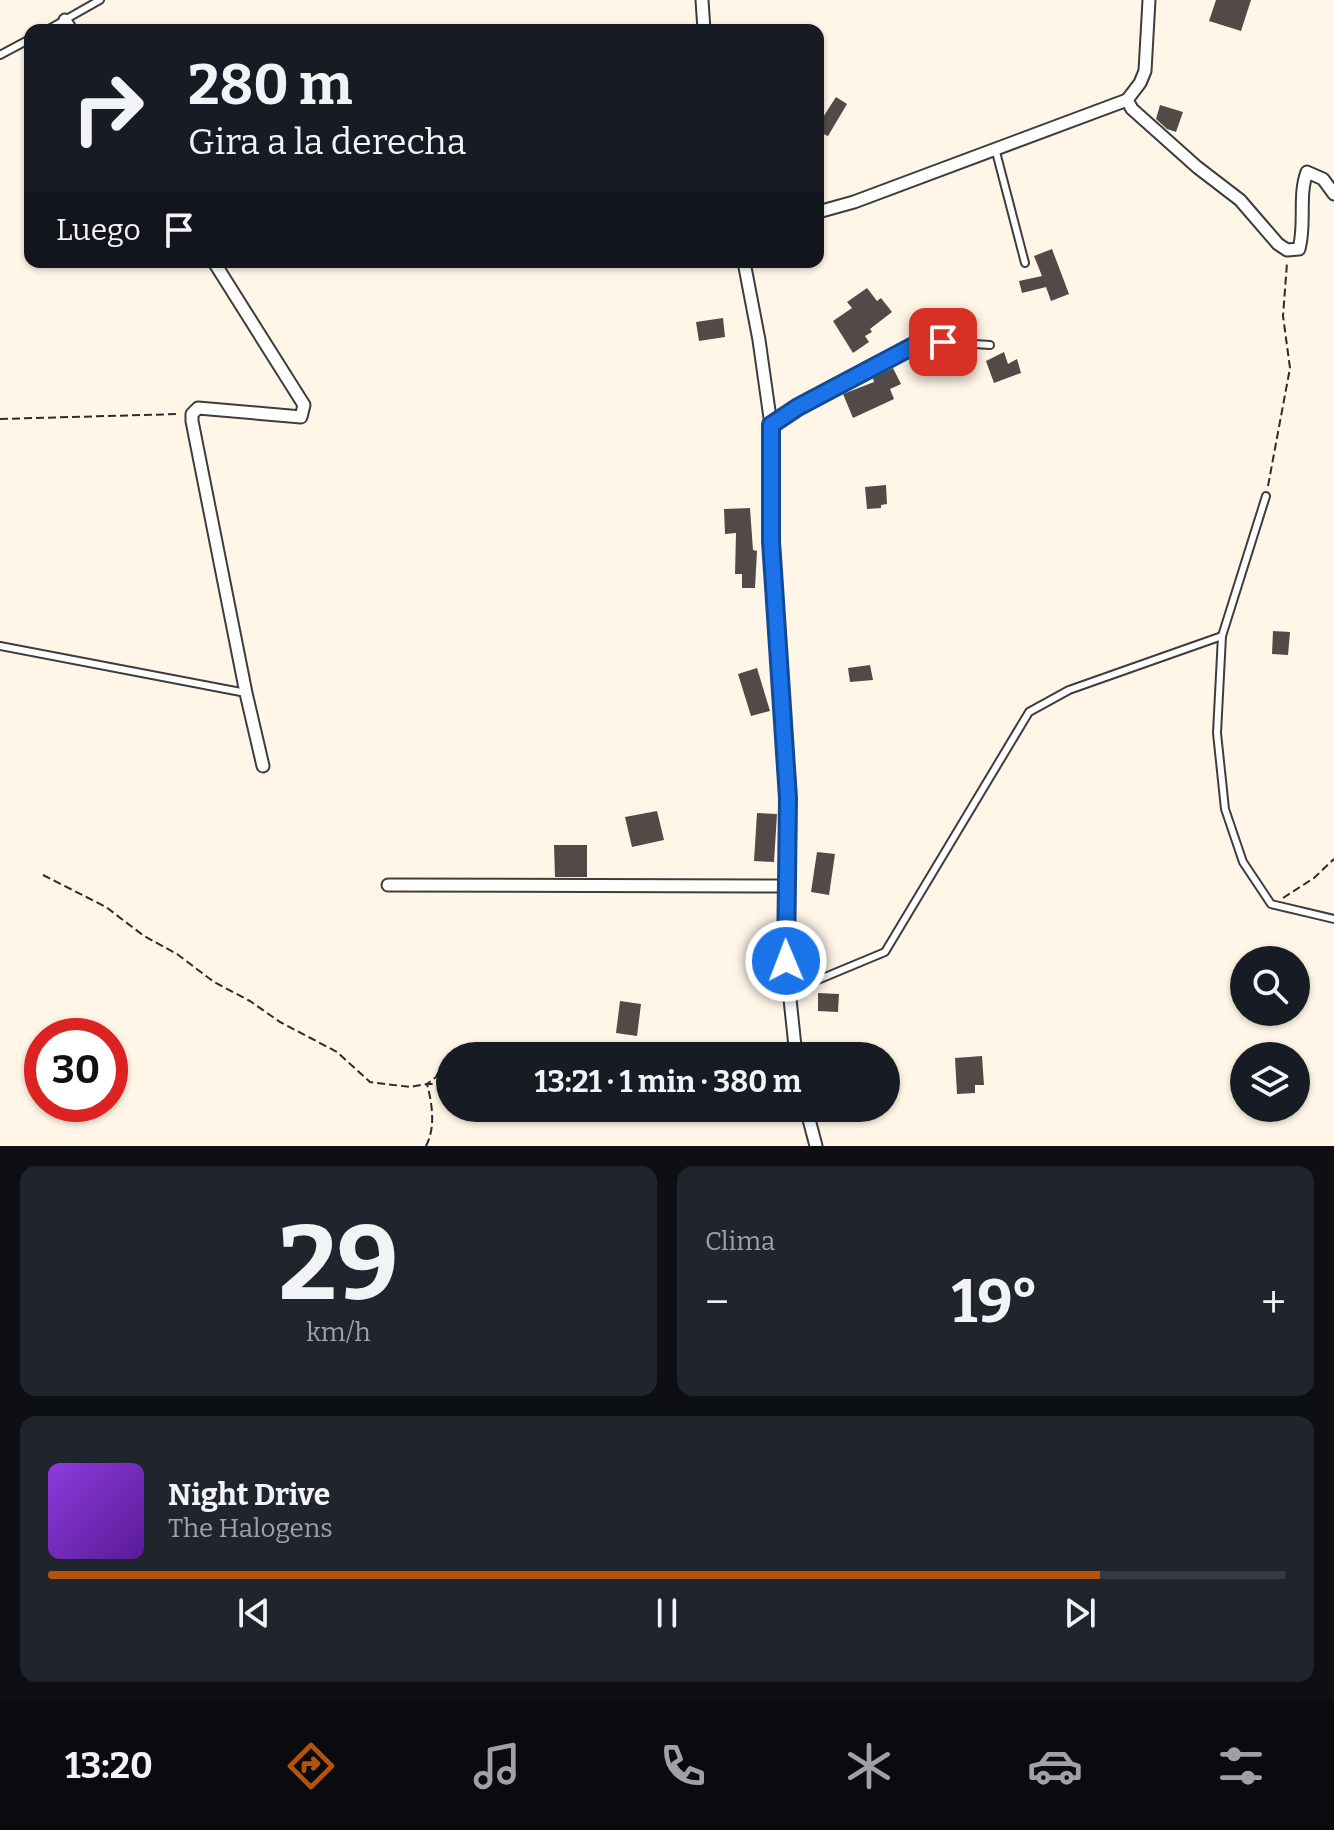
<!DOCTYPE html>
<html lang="es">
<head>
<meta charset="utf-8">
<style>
	:root { --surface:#171b24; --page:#20242c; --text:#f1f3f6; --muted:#9ea1a6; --line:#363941; --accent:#b45309 }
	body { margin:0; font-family:Bitter,serif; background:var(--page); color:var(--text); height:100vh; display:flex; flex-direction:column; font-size:30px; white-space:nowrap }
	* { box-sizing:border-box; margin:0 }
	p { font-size:26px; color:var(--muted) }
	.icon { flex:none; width:44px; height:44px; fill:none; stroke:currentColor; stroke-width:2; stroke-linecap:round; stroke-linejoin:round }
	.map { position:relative; height:1146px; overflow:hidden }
	.sheet { display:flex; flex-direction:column; gap:20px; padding:20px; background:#0d0f14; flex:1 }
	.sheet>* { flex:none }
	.banner { position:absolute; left:24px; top:24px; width:800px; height:244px; border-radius:16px; box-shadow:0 2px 6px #0004; background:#171b24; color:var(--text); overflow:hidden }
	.fabs { position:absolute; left:1230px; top:946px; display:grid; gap:16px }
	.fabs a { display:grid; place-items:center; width:80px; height:80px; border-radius:50%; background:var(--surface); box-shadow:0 2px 6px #0004; font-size:40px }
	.speed { position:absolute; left:24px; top:1018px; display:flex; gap:16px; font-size:40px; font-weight:700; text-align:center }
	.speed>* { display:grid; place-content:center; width:104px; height:104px; border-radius:50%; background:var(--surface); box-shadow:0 2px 6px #0004; line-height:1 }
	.speed .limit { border:12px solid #d22; background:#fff; color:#111 }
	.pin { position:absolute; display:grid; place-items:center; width:68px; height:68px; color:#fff; margin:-34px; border-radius:16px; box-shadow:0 4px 12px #0006 }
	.me { position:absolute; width:88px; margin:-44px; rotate:359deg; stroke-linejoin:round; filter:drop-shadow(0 0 6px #0008) }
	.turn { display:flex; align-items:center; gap:28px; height:168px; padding:0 32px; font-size:36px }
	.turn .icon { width:104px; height:104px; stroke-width:2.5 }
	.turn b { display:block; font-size:56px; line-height:68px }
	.then { display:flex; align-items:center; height:76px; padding:0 32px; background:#0003; gap:16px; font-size:30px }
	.big { font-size:60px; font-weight:700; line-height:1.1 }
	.sheet .tile { flex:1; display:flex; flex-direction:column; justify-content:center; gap:12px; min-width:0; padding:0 28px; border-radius:16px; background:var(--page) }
	.sheet .dial { align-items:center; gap:0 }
	.dial b { font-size:104px; line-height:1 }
	.song { display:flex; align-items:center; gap:24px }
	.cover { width:96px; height:96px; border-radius:12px; background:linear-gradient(135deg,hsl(270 70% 55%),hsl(270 70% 35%)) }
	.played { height:8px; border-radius:4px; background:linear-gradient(90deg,var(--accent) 85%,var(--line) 85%) }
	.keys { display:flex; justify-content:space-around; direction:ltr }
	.heat { display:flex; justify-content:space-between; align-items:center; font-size:44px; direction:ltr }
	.sheet .tiles { flex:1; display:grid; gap:20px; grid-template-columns:1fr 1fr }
	.tile:last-child { grid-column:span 2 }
	.trip { position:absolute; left:436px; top:1042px; width:464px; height:80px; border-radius:40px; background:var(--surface); box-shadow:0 2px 6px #0004; font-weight:700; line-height:80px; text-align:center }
	.menu { display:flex; height:128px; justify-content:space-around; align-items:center; background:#090b0e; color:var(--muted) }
	.menu .icon { width:56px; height:56px }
	.menu .active { color:var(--accent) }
	.menu b { font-size:36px; color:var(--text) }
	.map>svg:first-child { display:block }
</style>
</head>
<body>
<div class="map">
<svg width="1334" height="1146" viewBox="0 0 1334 1146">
	<rect width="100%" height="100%" fill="#fff6e7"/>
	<g fill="#534946">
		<path d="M1216,0H1251L1241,31L1209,21Z"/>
		<path d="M836,97L847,104L828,136L818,132V125Z"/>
		<path d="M1160,105L1183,112L1176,132L1167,129L1156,119Z"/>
		<path d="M1052,249L1069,294L1051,301L1046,287L1022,293L1019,281L1042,276L1034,256Z"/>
		<path d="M867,288L877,301L881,298L892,312L870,329L872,332L865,336L869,342L853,353L833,321L852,308L847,302Z"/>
		<path d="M723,318L725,337L699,341L696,322Z"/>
		<path d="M1004,352L1008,364L1017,359L1021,373L994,383L986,361Z"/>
		<path d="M893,368L901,384L890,389L894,399L853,418L843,394L874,382L873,378Z"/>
		<path d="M886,485L887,504L881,505V508L867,509L865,487Z"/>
		<path d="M750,508L753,550L757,551L755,588H742V574H735L736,533L725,534L724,509Z"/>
		<path d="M1273,631L1290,632L1288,655L1272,654Z"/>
		<path d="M870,665L873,680L850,682L848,668Z"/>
		<path d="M757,668L770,711L751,716L738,674Z"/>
		<path d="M657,811L664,840L632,847L625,817Z"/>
		<path d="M757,813L777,814L774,862L754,861Z"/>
		<path d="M554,845H587V877H555Z"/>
		<path d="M817,852L835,854L829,895L811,892Z"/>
		<path d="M818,993L839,994L838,1012L818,1011Z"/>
		<path d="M620,1001L641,1004L637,1036L616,1033Z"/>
		<path d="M982,1056L984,1085H975V1093L957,1094L955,1058Z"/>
	</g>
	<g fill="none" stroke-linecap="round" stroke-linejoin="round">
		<defs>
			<g id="service">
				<path d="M47,30L100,0"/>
				<path d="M0,55L30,39"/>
				<path d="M995,148L1025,263"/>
				<path d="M771,425L917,344L943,342L990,345"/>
				<path d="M1266,496L1222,636L1217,733L1225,809L1243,862L1271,904L1334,919"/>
				<path d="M0,646L246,693"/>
				<path d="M789,992L885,952L1029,712L1069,690L1222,636"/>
			</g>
			<g id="minor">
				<path d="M702,0L704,30"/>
				<path d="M65,20L71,30"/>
				<path d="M1127,100L1140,83L1145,71L1149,0"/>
				<path d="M818,212L854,202L1127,100L1132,109L1197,167L1240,200L1278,244L1287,250L1299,249C1306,224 1298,196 1307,172L1323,179L1334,194"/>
				<path d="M214,262L304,405L301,417L198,408L192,414V421L246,693L263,766"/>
				<path d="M744,262L759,340L771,425V541L788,798L786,961L796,1056"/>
				<path d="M388,885L785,886"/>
				<path d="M806,1108L816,1146"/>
			</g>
		</defs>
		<use href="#service" stroke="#3d3d3d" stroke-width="10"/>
		<use href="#minor" stroke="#3d3d3d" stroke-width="15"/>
		<g stroke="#2c2c2c" stroke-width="2" stroke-dasharray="8 4" stroke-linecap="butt">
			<path d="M0,419L179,414"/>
			<path d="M1268,486L1290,368L1283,316L1287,263"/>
			<path d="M43,875L106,907L144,936L177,954L214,982L250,1001L280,1022L337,1052L370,1082L410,1087L427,1084H450"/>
			<path d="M1283,898L1314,878L1334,859"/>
			<path d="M776,1056L783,1050"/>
			<path d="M426,1146C436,1127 432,1103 427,1084L436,1077L441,1067L450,1065"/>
		</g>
		<use href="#service" stroke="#fff" stroke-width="6"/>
		<use href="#minor" stroke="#fff" stroke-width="11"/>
	</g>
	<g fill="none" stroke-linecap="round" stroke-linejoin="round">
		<defs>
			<path id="route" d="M786,961L788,798L771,541V425L798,407L917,344L943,342"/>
		</defs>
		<use href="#route" stroke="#114b97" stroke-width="20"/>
		<use href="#route" stroke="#1a73e8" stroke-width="14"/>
	</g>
</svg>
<div class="fabs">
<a><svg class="icon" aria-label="search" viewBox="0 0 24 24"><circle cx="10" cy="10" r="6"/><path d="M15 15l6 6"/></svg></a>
<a><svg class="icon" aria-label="layers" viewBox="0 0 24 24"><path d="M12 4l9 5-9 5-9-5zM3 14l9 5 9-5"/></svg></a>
</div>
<div class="speed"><div class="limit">30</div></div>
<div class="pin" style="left:943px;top:342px;background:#d93025"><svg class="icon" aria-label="arrive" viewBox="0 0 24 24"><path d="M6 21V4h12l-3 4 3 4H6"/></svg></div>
<svg class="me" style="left:786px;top:961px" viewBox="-20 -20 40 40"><circle r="17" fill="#1a73e8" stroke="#fff" stroke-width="3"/><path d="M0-11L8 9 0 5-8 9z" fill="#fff"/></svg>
<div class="trip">13:21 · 1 min · 380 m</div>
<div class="banner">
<div class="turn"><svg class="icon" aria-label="right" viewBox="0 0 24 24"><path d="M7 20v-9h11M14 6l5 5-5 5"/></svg><div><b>280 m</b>Gira a la derecha</div></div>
<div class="then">Luego<svg class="icon" aria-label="arrive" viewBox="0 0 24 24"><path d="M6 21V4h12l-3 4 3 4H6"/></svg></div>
</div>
</div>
<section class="sheet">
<div class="tiles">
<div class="tile dial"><b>29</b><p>km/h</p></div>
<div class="tile"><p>Clima</p>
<div class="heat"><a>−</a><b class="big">19°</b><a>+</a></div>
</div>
<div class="tile">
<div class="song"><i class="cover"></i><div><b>Night Drive</b><p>The Halogens</p></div></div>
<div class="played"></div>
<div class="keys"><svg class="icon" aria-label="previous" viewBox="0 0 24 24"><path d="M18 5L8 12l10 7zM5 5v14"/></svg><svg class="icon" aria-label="pause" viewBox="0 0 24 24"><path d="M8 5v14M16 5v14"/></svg><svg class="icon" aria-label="next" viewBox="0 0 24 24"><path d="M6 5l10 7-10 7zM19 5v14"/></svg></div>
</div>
</div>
</section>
<nav class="menu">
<b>13:20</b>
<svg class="icon active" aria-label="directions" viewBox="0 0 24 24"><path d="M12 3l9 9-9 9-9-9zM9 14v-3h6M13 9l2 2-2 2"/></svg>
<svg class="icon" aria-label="music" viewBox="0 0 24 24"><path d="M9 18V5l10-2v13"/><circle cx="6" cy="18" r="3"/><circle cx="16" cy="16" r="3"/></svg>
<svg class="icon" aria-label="phone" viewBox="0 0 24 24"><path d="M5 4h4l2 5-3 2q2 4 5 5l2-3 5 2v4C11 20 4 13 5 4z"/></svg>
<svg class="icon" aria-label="climate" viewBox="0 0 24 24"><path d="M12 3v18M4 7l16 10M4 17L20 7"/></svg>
<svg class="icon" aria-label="car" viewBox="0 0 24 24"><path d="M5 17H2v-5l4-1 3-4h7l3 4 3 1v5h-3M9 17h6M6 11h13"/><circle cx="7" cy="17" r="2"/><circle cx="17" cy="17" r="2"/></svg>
<svg class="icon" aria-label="filters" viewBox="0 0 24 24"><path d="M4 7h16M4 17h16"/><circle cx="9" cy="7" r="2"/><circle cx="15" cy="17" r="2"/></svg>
</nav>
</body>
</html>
